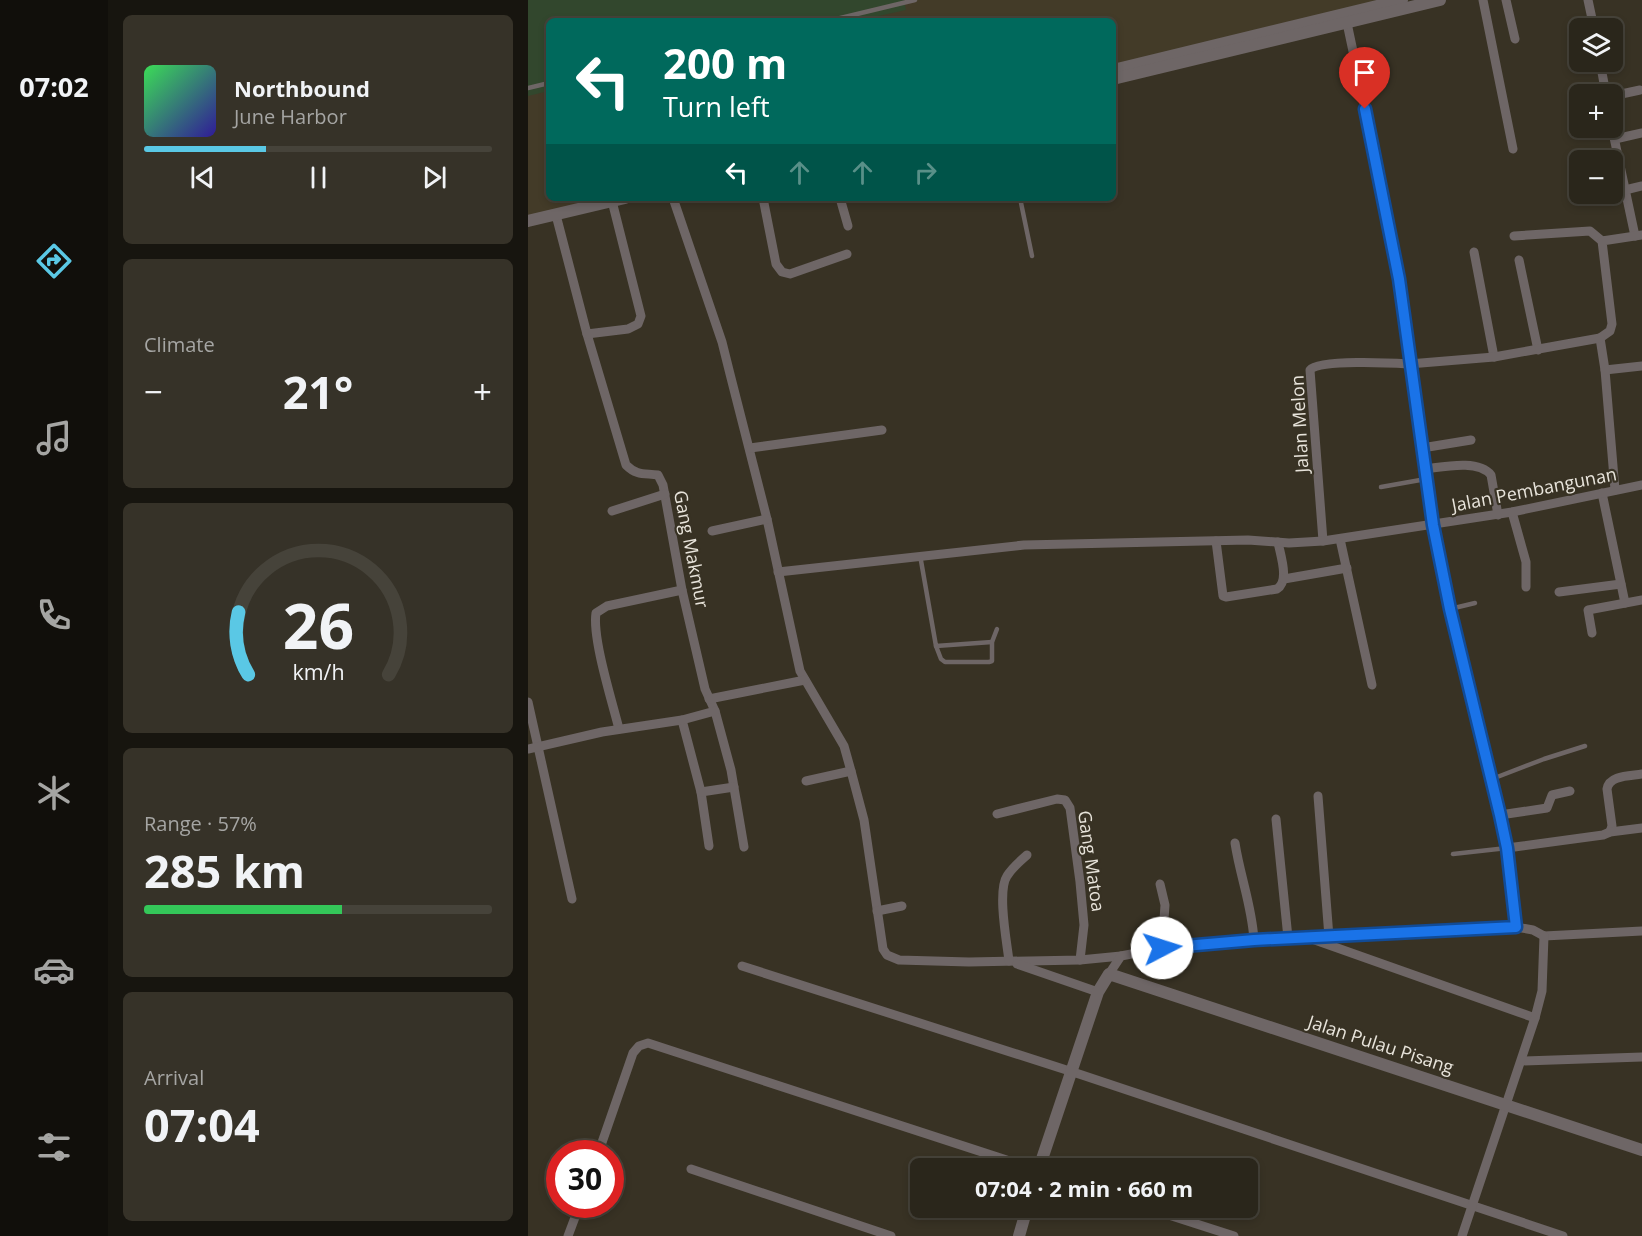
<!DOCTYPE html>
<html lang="en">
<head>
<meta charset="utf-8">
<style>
	:root { --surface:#2a261b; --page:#363228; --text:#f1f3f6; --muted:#a5a5a3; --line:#46433a; --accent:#5ac8e5 }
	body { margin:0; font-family:"Open Sans",sans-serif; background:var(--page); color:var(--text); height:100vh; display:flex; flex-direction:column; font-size:22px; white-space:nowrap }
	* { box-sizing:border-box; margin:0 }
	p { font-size:20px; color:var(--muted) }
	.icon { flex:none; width:33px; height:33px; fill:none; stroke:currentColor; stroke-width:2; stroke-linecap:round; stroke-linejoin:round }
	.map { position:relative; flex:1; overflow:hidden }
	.details { display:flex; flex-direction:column; gap:15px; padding:15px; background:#17150f; width:420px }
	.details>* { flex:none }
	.hud { position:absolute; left:18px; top:18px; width:570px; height:183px; border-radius:9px; box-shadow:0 3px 9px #0003,0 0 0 2px var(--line); background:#00695c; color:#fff; overflow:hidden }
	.buttons { position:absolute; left:1041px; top:18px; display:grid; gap:12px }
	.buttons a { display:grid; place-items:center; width:54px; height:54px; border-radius:9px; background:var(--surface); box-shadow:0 3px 9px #0003,0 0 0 2px var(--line); font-size:30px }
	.speed { position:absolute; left:18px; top:1140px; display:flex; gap:12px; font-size:30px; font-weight:700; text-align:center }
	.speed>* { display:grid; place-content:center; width:78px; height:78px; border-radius:50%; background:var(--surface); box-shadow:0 3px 9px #0003,0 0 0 2px var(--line); line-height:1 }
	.speed .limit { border:9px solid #d22; background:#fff; color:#111 }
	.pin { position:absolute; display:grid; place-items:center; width:51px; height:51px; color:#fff; margin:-62px -26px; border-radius:50% 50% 50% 0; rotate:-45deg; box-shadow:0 0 6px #0007 }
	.pin .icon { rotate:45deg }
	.me { position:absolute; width:66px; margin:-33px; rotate:85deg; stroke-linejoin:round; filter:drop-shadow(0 0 4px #0008) }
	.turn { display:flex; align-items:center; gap:21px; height:126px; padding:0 18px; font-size:27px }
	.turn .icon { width:78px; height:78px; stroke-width:2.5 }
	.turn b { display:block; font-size:42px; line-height:51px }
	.lanes { display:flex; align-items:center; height:57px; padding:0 18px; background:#0003; justify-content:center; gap:30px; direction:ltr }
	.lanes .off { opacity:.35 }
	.big { font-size:45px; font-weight:700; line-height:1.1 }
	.details .tile { flex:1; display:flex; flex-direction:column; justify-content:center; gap:9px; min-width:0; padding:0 21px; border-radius:9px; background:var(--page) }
	.details .dial { align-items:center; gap:0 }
	.dial svg { height:156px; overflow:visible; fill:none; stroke:var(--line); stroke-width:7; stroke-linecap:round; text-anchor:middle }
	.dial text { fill:var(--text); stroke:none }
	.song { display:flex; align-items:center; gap:18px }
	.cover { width:72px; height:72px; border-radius:9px; background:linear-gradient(135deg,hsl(130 70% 55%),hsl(250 70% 35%)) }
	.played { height:6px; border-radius:3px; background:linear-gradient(90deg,var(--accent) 35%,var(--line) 35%) }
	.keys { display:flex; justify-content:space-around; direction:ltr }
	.heat { display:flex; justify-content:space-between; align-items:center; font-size:33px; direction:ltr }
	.charge { height:9px; border-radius:4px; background:linear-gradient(90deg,#34c759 57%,var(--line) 0) }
	.trip { position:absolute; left:382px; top:1158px; width:348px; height:60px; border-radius:9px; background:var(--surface); box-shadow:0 3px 9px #0003,0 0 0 2px var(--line); font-weight:700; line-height:60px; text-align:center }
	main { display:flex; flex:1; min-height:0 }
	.menu { display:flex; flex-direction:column; width:108px; justify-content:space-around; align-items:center; background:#110f0b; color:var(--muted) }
	.menu .icon { width:42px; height:42px }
	.menu .selected { color:var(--accent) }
	.menu b { font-size:27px; color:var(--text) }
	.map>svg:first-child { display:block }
</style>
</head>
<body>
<main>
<nav class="menu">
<b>07:02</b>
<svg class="icon selected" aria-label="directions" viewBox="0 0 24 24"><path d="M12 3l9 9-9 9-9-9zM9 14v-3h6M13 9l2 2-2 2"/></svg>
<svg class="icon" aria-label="music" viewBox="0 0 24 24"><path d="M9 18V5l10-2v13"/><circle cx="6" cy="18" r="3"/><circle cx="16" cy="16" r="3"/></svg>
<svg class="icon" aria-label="phone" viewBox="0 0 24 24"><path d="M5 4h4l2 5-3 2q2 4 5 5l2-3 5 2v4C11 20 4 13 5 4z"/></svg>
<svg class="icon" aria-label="climate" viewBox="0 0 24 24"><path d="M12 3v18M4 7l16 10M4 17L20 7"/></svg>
<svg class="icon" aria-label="car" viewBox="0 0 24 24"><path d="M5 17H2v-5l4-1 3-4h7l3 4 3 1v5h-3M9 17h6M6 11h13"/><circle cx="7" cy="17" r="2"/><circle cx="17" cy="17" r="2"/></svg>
<svg class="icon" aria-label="filters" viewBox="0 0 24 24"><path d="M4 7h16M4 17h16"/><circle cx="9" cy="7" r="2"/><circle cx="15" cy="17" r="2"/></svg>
</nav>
<section class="details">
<div class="tile">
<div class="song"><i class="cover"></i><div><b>Northbound</b><p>June Harbor</p></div></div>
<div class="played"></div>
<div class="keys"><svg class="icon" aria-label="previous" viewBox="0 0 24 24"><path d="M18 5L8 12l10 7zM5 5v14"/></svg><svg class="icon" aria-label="pause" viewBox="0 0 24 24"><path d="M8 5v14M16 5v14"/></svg><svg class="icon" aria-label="next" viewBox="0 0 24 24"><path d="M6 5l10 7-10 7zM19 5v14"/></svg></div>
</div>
<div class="tile"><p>Climate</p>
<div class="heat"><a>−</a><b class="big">21°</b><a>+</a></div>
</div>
<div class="tile dial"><svg viewBox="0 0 100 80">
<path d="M14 69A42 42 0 1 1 86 69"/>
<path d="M14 69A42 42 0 0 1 9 37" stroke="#5ac8e5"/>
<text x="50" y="56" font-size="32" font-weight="700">26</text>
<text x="50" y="72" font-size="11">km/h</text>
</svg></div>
<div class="tile"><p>Range · 57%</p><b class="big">285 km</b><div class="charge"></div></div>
<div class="tile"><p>Arrival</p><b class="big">07:04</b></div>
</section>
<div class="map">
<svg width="1114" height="1236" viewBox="0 0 1114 1236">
	<rect width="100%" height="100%" fill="#383224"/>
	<path fill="#433b28" d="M0,0H882L585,73V21H21V198H72L0,216Z"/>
	<path fill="#32472d" d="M0,0H376L378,10L328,21H21V91L0,96Z"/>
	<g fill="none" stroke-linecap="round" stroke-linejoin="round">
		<g stroke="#6e6666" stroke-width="4.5">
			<path d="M300,21L387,0"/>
			<path d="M0,88L21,83"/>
			<path d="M492,198L504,256"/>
			<path d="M853,487L898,479"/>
			<path d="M392,555L408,646L464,642"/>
			<path d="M922,609L947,603"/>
			<path d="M408,646L413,659L417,662H461L464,661V642L469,629"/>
			<path d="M964,779L1016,759L1057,746"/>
			<path d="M925,854L979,848"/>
		</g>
		<g stroke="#6e6666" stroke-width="9">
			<path d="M955,0L985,149"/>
			<path d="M978,0L987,39"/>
			<path d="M1060,0L1066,28"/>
			<path d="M1072,62L1078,94"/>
			<path d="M1084,96L1112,90"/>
			<path d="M1084,128L1107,236"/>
			<path d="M1087,139L1114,133"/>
			<path d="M1045,188L1052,187"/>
			<path d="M1097,190L1114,186"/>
			<path d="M145,198L194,342L202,374L239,519L272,671L316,746L323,771L336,820L355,949L359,955L371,960L441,962L552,960L593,956"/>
			<path d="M235,198L248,264L254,272L262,274L319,254"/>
			<path d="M312,198L320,226"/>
			<path d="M28,215L59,334L98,465C109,476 117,473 130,475L135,485L154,590L177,689L187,711L203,770L216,847"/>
			<path d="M986,236L1062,231L1074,241"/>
			<path d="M946,252L966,357"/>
			<path d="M991,260L1010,350"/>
			<path d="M59,334L100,329L110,324L113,316L84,201"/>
			<path d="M1077,370L1114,366"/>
			<path d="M222,448L354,430"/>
			<path d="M894,448L943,440"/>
			<path d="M897,469C915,467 950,459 963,475L970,515"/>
			<path d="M1087,490L1077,370L1072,338L1082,331L1084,324L1074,241L1114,235"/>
			<path d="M1074,493L1097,603"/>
			<path d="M84,511L137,494"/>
			<path d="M984,512L998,562V587"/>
			<path d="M184,531L239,519"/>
			<path d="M812,539L844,685"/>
			<path d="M688,541L695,596L698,597L749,589C762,581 752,554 750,542"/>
			<path d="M795,541L782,370C791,359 865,363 881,364L871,279L860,216L819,23"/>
			<path d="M250,572L496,545L720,540L761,543L795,541L984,512L1114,485"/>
			<path d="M756,579L819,568"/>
			<path d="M1031,592L1093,584"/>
			<path d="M1064,633L1060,610L1114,600"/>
			<path d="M181,699L277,680"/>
			<path d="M0,702L44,899"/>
			<path d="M154,720L173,792L181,846"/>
			<path d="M91,729C84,701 64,638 68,613L79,606L154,590"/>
			<path d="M0,749L74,732L154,720L187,711"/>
			<path d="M278,781L323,771"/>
			<path d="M173,792L206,787"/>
			<path d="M790,796L801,937"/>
			<path d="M469,814L529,799L537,800L542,808L552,882L556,925L552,960"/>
			<path d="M972,815L1019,808L1024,795L1042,791"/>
			<path d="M748,819L760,938"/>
			<path d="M1082,832L1084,826L1079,789C1081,775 1102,776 1114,774"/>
			<path d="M707,843C712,876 724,906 726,940"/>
			<path d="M979,848L1075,835L1082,832L1114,828"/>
			<path d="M632,884L637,905L634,948"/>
			<path d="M349,911L374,906"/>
			<path d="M988,927L979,848L972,815L922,609L905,525L881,364L966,357L1072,338"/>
			<path d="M1016,936L1114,931"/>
			<path d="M784,939L1007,1018"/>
			<path d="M481,961C479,943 469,891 479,876C484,868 492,861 499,855"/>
			<path d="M489,964L570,992"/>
			<path d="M214,966L554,1075L1035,1236"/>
			<path d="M581,974L593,956L634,948L726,940L988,927L1005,930L1016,936"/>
			<path d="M994,1061L1114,1057"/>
			<path d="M70,1154L105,1053L111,1046L120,1043L503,1168"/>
			<path d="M163,1169L363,1236"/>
			<path d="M619,1208L706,1236"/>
			<path d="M40,1236L52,1204"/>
			<path d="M934,1236L1007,1018L1014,991L1016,936"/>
		</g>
		<g stroke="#6e6666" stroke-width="12">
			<path d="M585,70L874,0"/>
			<path d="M585,79L912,0"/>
			<path d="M0,221L97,198"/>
			<path d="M511,1168L570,992L581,974L1114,1150"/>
			<path d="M491,1236L499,1208"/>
		</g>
	</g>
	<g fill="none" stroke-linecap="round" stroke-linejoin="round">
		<defs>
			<path id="route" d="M634,948L726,940L988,927L979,848L972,815L922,609L905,525L871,279L837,109"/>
		</defs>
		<use href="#route" stroke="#114b97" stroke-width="15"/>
		<use href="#route" stroke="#1a73e8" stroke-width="10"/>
	</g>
	<g text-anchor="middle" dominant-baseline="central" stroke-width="4.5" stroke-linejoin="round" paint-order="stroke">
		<g font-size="18" fill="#e8e4db" stroke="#383224">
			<text transform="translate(771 424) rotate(-93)">Jalan Melon</text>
			<text transform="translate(1006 489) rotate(-11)">Jalan Pembangunan</text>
			<text transform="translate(164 549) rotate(79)">Gang Makmur</text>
			<text transform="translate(564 861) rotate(82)">Gang Matoa</text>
			<text transform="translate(853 1044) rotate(18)">Jalan Pulau Pisang</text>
		</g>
	</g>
</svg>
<div class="buttons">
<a><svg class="icon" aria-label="layers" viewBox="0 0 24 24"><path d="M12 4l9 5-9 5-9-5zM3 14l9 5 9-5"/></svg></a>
<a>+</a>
<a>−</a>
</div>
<div class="speed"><div class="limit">30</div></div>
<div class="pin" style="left:837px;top:109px;background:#d93025"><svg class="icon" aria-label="arrive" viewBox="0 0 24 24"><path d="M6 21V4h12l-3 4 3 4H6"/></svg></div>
<svg class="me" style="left:634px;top:948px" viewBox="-20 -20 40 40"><circle r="19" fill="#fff"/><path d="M0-13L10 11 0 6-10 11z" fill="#1a73e8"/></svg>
<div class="trip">07:04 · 2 min · 660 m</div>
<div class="hud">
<div class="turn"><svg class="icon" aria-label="left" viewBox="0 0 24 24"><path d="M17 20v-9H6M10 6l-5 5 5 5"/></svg><div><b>200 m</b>Turn left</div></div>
<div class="lanes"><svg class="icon" aria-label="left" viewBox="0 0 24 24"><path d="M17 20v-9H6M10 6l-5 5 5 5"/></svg><svg class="icon off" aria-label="ahead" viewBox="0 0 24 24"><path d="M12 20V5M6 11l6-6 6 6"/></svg><svg class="icon off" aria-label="ahead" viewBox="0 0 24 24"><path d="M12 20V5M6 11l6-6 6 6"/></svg><svg class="icon off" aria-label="right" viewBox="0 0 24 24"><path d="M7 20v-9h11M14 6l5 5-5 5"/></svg></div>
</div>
</div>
</main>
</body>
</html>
